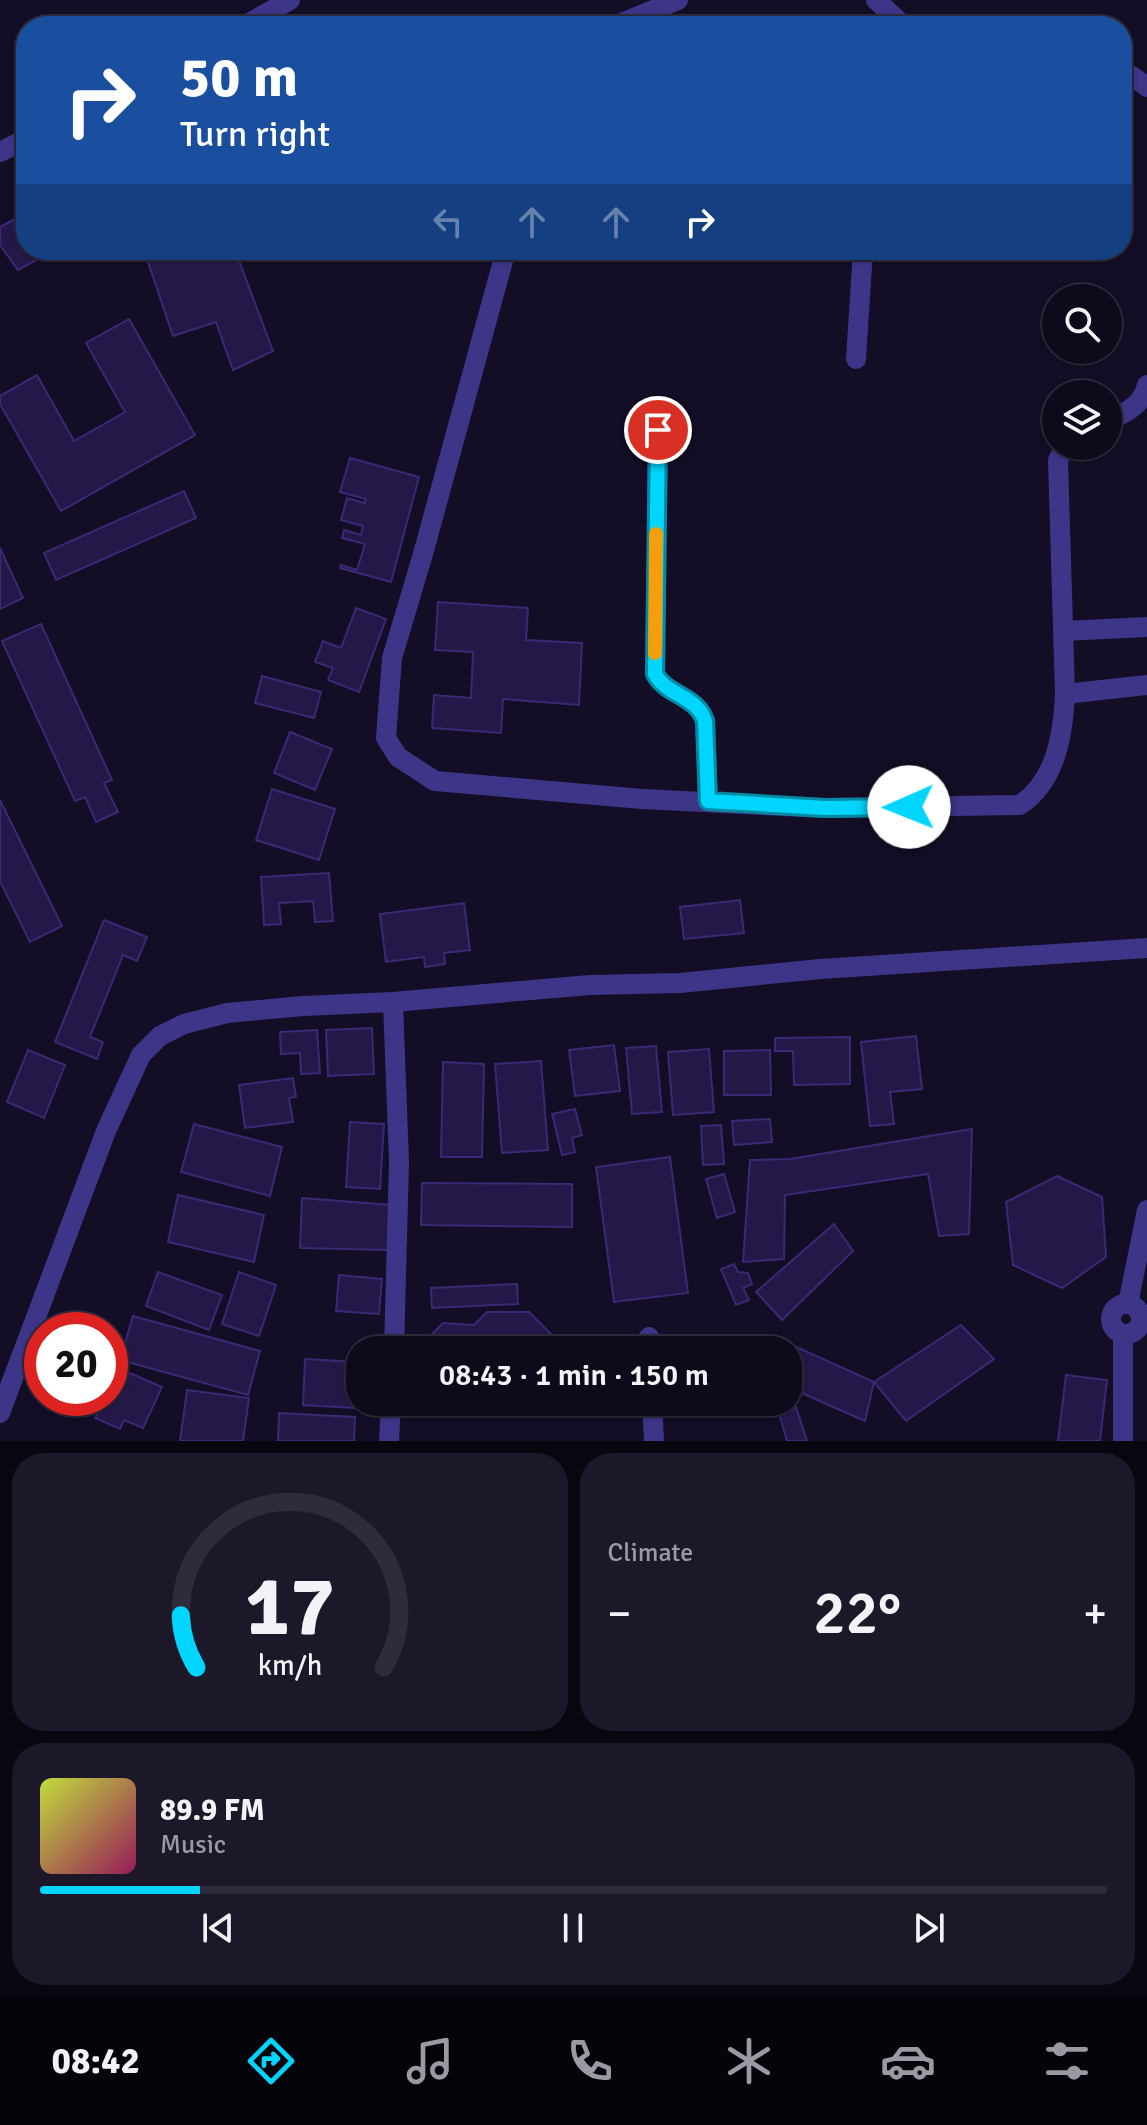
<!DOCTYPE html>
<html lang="en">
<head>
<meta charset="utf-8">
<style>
	:root { --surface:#0e0a1c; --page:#1c1829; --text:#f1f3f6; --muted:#9b9aa3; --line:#2e2b3b; --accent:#00d6fd }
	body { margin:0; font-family:Signika,sans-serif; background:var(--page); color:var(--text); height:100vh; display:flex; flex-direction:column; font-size:30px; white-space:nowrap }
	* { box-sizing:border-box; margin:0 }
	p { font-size:26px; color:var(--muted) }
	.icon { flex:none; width:44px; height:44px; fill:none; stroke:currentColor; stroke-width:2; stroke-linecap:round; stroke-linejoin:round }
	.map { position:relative; height:1441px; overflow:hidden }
	.side { display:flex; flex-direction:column; gap:12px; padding:12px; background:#08060f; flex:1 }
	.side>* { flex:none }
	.top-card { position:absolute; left:16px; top:16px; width:1116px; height:244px; border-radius:32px; box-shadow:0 2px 6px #0004,0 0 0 2px var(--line); background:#1a4fa0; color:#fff; overflow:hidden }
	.fabs { position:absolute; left:1042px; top:284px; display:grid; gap:16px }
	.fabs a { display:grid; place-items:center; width:80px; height:80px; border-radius:50%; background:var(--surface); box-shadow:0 2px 6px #0004,0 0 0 2px var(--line); font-size:40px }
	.speed { position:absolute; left:24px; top:1312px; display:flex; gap:16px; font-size:40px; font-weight:700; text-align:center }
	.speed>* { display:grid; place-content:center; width:104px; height:104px; border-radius:50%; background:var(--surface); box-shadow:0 2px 6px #0004,0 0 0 2px var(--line); line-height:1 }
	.speed .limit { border:12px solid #d22; background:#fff; color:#111 }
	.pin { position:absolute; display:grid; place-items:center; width:68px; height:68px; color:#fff; margin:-34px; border:4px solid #fff; border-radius:50%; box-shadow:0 2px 8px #0007 }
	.me { position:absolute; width:88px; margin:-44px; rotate:269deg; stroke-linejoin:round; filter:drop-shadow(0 0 6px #0008) }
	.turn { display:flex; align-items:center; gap:28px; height:168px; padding:0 32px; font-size:36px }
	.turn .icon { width:104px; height:104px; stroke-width:2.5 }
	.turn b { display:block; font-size:56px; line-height:68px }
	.lanes { display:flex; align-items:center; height:76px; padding:0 32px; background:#0003; justify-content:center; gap:40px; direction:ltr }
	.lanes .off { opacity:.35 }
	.big { font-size:60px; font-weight:600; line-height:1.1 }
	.side .widget { flex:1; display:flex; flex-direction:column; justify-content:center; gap:12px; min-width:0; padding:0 28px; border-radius:32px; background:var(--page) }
	.side .dial { align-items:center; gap:0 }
	.dial svg { height:208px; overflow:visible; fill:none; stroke:var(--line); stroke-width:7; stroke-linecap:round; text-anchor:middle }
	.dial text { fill:var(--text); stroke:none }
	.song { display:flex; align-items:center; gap:24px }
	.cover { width:96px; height:96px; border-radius:12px; background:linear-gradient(135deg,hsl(70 70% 55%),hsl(330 70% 35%)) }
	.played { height:8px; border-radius:4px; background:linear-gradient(90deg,var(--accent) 15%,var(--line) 15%) }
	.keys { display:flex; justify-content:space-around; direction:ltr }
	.heat { display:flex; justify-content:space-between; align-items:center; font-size:44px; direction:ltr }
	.side .tiles { flex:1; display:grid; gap:12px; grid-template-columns:1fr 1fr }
	.widget:last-child { grid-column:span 2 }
	.trip { position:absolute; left:346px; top:1336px; width:456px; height:80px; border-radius:32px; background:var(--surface); box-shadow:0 2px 6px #0004,0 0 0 2px var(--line); font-weight:600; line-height:80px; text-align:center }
	.tab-bar { display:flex; height:128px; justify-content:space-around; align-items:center; background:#06040b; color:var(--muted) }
	.tab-bar .icon { width:56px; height:56px }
	.tab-bar .current { color:var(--accent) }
	.tab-bar b { font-size:36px; color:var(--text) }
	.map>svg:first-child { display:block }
</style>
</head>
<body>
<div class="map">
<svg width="1147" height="1441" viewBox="0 0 1147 1441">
	<rect width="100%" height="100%" fill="#130d26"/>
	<g fill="#251848" stroke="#3c2975" stroke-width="2">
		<path d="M26,213V250H54L18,270L0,245V227Z"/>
		<path d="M161,250H235L273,351L233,370L216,322L173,336L146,256Z"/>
		<path d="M129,319L195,435L61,511L0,404V396L37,375L74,441L125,412L86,343Z"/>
		<path d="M350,458L419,477L391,582L340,568L341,565L357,570L365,544L342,538L344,530L361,535L363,526L341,520L347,498L365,503L366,499L340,492Z"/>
		<path d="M184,491L196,518L56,580L44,553Z"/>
		<path d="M0,548L23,598L0,609Z"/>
		<path d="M438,602L528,608L526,640L582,643L579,705L503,699L501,733L432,728L434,695L471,698L473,652L435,650Z"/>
		<path d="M356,608L386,619L359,692L328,680L333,668L315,662L323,641L341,648Z"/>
		<path d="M41,624L112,780L104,783L118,812L96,822L85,797L75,801L2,641Z"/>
		<path d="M262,676L321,692L314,718L255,703Z"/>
		<path d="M290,732L332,749L315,790L274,773Z"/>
		<path d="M272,789L335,809L319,860L256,840Z"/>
		<path d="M0,800L62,926L30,942L0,881Z"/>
		<path d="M329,873L333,921L315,922L313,901L279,903L281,924L264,925L261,877Z"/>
		<path d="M740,900L744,933L684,939L680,907Z"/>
		<path d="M464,903L470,950L444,953L445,964L425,967L424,957L386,962L380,914Z"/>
		<path d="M104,920L147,937L137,961L123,955L90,1037L103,1042L97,1059L55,1042Z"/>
		<path d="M372,1028L374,1074L328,1076L326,1030Z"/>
		<path d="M317,1030L320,1073L301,1074L300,1053L281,1054L280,1032Z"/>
		<path d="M916,1036L922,1089L890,1092L894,1124L870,1126L861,1042Z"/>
		<path d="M850,1037V1084L794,1085L793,1051H775V1038Z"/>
		<path d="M614,1045L620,1091L575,1096L569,1050Z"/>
		<path d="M656,1046L662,1112L632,1114L626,1048Z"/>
		<path d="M709,1049L714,1112L673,1115L668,1052Z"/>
		<path d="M28,1050L65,1065L44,1118L7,1102Z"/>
		<path d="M770,1050L771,1095H724V1051Z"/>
		<path d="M541,1061L548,1150L502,1153L495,1064Z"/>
		<path d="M443,1062L484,1064L482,1157H441Z"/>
		<path d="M293,1078L296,1097L289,1098L293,1122L245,1128L239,1085Z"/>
		<path d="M575,1109L582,1135L572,1138L575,1152L562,1155L552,1114Z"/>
		<path d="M770,1119L772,1142L734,1145L732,1121Z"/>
		<path d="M350,1122L384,1124L380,1189L346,1187Z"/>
		<path d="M194,1124L282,1147L270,1196L181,1172Z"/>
		<path d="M721,1125L724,1164L703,1165L701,1126Z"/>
		<path d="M972,1129L969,1234L939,1236L928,1174L785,1195L784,1259L743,1262L750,1160L790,1159Z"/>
		<path d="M670,1157L688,1293L614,1302L596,1167Z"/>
		<path d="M724,1174L735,1212L717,1218L706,1179Z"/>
		<path d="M1057,1176L1102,1197L1106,1257L1062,1288L1013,1265L1006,1202Z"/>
		<path d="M422,1183L572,1184V1227L421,1225Z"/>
		<path d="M178,1195L264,1215L254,1262L168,1242Z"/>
		<path d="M302,1198L392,1205L389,1250L300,1248Z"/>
		<path d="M834,1224L853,1251L782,1320L756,1292Z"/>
		<path d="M734,1264L738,1272L748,1273L752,1284L743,1288L749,1300L736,1305L721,1269Z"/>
		<path d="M158,1272L222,1295L209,1330L146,1306Z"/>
		<path d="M239,1272L276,1285L259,1336L222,1324Z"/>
		<path d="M339,1275L382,1279L379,1314L336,1311Z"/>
		<path d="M517,1284L518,1304L432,1308L431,1288Z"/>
		<path d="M487,1312H529L553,1336L575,1344L576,1350H417L443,1323L474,1325Z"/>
		<path d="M133,1316L260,1351L248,1395L120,1360Z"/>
		<path d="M961,1325L994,1359L906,1421L874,1382Z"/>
		<path d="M783,1341L874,1382L865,1421L788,1387V1350H779Z"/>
		<path d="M305,1359L356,1362L354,1408L303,1405Z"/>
		<path d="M118,1368L162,1387L143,1428L124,1420L120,1429L95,1418L104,1398H110V1385Z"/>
		<path d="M1066,1375L1107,1380L1100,1441H1058Z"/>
		<path d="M187,1390L249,1398L243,1441H180Z"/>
		<path d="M796,1407L807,1441H787L779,1413Z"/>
		<path d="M279,1413L355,1417L354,1441H278Z"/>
	</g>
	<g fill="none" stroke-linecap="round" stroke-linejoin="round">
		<g stroke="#3d3688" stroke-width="20">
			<path d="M876,0L904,26"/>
			<path d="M244,26L290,0"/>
			<path d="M614,26L678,0"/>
			<path d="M1122,76H1132L1147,87"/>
			<path d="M0,152L26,139"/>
			<path d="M506,250L423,554L392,658L386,738L398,757L435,781L642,799L825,808L1020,805C1056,781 1063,735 1065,694L1058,460L1066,446"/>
			<path d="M856,359L863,250"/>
			<path d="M1108,421C1125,413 1143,405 1147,385"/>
			<path d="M658,430L655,674C667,696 697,695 705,721L708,801"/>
			<path d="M1063,631L1147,627"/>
			<path d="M1065,694L1147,685"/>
			<path d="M393,1002L399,1162L394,1350"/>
			<path d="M1128,1304L1147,1210"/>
			<circle cx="1126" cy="1319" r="15"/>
			<path d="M649,1337L650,1350"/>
			<path d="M652,1402L654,1441"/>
			<path d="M0,1413L106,1131L141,1055L160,1036L184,1024L227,1013L303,1006L393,1002L590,985L680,983L820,969L1147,948"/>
			<path d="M389,1441L391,1402"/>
			<path d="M1123,1441V1334"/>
		</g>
	</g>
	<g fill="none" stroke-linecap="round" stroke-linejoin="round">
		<defs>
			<path id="route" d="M658,430L655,674C667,696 696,695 705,721L708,801L825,808L909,807"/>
		</defs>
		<use href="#route" stroke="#008ba4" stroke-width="20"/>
		<use href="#route" stroke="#00d6fd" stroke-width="14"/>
		<path stroke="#f59e0b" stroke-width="14" d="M655,653L656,534"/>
	</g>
</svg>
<div class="fabs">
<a><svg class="icon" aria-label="search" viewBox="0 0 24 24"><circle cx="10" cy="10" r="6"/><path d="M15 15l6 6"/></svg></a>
<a><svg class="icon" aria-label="layers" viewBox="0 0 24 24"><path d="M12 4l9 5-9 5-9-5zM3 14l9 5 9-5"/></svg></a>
</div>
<div class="speed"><div class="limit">20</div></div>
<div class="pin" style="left:658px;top:430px;background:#d93025"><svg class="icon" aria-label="arrive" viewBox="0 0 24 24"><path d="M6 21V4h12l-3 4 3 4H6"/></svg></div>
<svg class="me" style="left:909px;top:807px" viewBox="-20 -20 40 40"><circle r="19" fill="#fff"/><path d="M0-13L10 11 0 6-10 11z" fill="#00d6fd"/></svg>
<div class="trip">08:43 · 1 min · 150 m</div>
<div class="top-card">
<div class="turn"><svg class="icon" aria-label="right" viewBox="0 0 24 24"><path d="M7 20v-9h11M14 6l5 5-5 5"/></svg><div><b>50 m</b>Turn right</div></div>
<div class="lanes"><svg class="icon off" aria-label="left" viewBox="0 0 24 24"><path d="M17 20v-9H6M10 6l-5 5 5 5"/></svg><svg class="icon off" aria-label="ahead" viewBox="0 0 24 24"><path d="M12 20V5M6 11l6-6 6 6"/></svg><svg class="icon off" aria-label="ahead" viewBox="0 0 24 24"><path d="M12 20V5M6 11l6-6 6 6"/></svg><svg class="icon" aria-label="right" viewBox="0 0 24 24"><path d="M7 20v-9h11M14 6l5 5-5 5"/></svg></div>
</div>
</div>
<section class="side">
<div class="tiles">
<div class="widget dial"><svg viewBox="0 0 100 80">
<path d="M14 69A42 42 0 1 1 86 69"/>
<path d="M14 69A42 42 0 0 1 8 49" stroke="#00d6fd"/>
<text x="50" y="56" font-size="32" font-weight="700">17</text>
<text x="50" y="72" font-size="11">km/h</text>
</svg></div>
<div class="widget"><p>Climate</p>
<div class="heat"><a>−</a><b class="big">22°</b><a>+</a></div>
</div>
<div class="widget">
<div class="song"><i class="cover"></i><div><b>89.9 FM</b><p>Music</p></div></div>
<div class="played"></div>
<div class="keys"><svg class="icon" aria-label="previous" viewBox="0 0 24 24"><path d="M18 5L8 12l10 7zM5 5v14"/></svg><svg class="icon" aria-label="pause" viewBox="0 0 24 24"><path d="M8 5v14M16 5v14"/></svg><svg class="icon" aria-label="next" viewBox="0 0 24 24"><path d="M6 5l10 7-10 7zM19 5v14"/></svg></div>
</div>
</div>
</section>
<nav class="tab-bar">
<b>08:42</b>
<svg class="icon current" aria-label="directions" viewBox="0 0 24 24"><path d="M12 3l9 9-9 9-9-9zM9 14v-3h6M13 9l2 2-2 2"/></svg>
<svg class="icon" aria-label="music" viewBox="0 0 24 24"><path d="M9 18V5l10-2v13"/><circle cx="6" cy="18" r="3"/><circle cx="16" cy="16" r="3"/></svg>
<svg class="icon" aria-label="phone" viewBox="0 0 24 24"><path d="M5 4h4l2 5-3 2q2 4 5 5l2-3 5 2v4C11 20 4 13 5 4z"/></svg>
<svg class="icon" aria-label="climate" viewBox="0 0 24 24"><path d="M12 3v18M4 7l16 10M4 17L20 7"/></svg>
<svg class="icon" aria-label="car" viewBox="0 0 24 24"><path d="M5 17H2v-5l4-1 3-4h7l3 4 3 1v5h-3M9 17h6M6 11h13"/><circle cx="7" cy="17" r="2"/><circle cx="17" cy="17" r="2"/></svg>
<svg class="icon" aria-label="filters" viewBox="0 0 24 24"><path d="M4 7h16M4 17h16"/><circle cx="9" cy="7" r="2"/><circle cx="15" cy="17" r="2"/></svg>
</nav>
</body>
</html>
